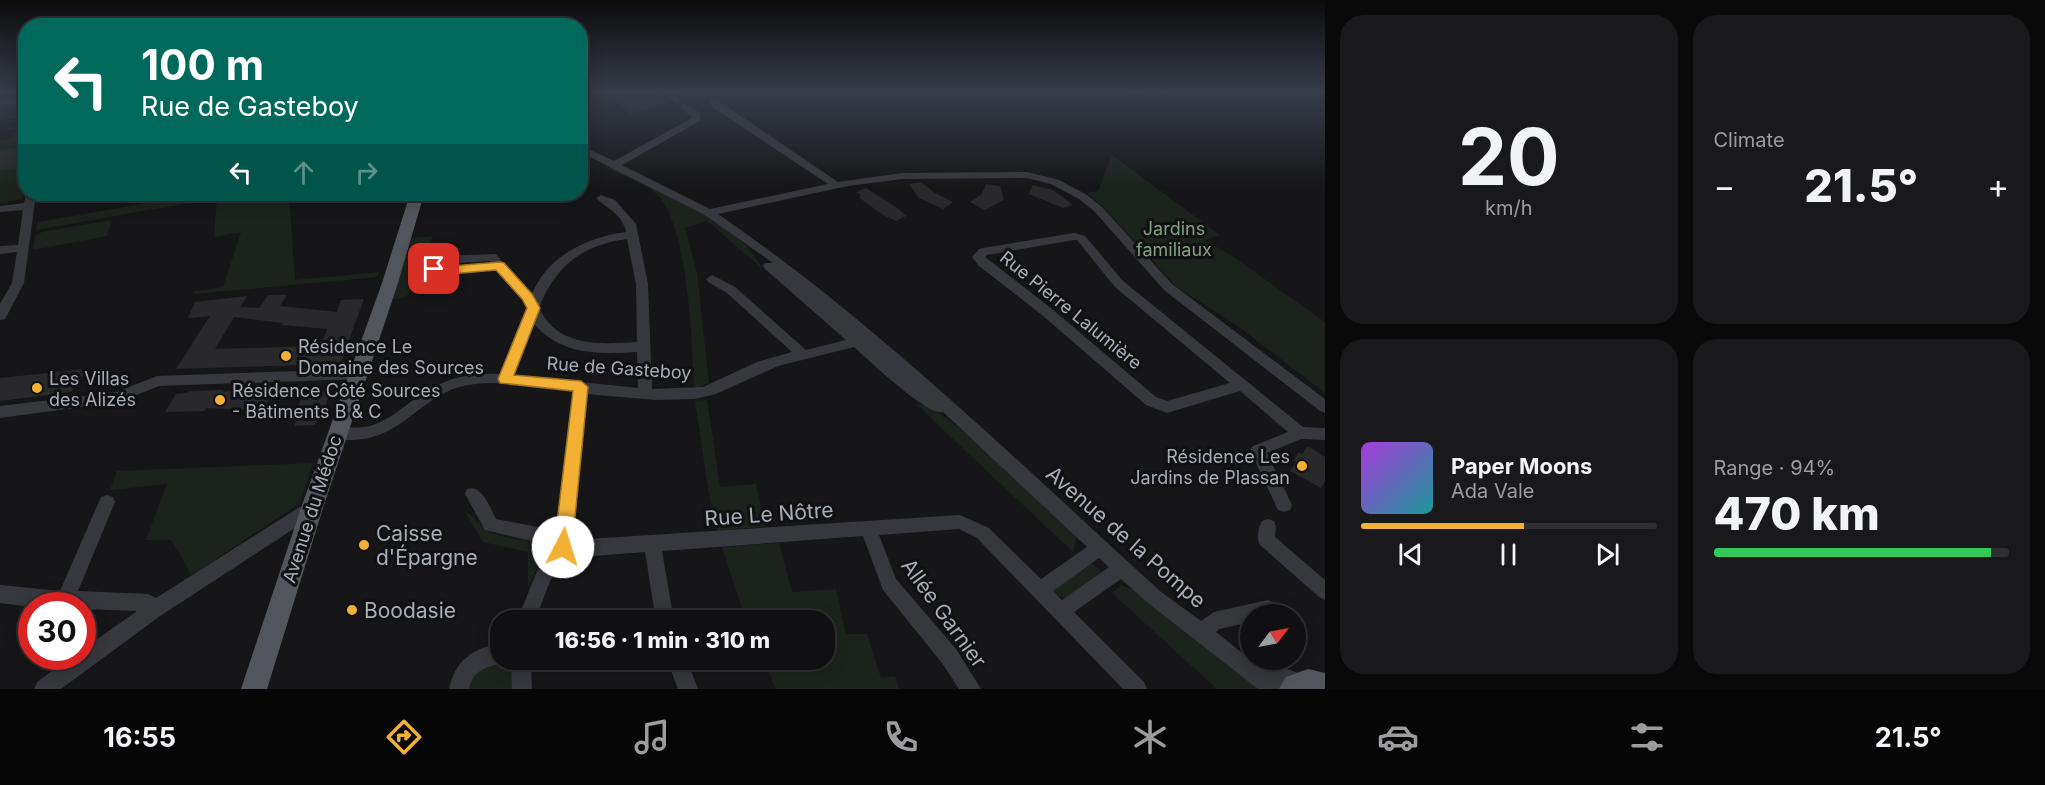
<!DOCTYPE html>
<html lang="en">
<head>
<meta charset="utf-8">
<style>
	:root { --surface:#101012; --page:#19191b; --text:#f1f3f6; --muted:#9c9d9f; --line:#303032; --accent:#f2b134 }
	body { margin:0; font-family:Inter,sans-serif; background:var(--page); color:var(--text); height:100vh; display:flex; flex-direction:column; font-size:22px; white-space:nowrap }
	* { box-sizing:border-box; margin:0 }
	p { font-size:20px; color:var(--muted) }
	.icon { flex:none; width:33px; height:33px; fill:none; stroke:currentColor; stroke-width:2; stroke-linecap:round; stroke-linejoin:round }
	.map { position:relative; flex:1; overflow:hidden }
	.sheet { display:flex; flex-direction:column; gap:15px; padding:15px; background:#09090a; width:720px }
	.sheet>* { flex:none }
	.banner { position:absolute; left:18px; top:18px; width:570px; height:183px; border-radius:24px; box-shadow:0 3px 15px #0003,0 0 0 2px var(--line); background:#00695c; color:#fff; overflow:hidden }
	.needle { width:39px; rotate:58deg }
	.tools { position:absolute; left:1240px; top:604px; display:grid; gap:12px }
	.tools a { display:grid; place-items:center; width:66px; height:66px; border-radius:50%; background:var(--surface); box-shadow:0 3px 15px #0003,0 0 0 2px var(--line); font-size:30px }
	.speed { position:absolute; left:18px; top:592px; display:flex; gap:12px; font-size:30px; font-weight:700; text-align:center }
	.speed>* { display:grid; place-content:center; width:78px; height:78px; border-radius:50%; background:var(--surface); box-shadow:0 3px 15px #0003,0 0 0 2px var(--line); line-height:1 }
	.speed .limit { border:9px solid #d22; background:#fff; color:#111 }
	.pin { position:absolute; display:grid; place-items:center; width:51px; height:51px; color:#fff; margin:-26px; border-radius:12px; box-shadow:0 3px 9px #0006 }
	.me { position:absolute; width:66px; margin:-33px; rotate:5deg; stroke-linejoin:round; filter:drop-shadow(0 0 4px #0008) }
	.turn { display:flex; align-items:center; gap:21px; height:126px; padding:0 24px; font-size:27px }
	.turn .icon { width:78px; height:78px; stroke-width:2.5 }
	.turn b { display:block; font-size:42px; line-height:51px }
	.lanes { display:flex; align-items:center; height:57px; padding:0 24px; background:#0003; justify-content:center; gap:30px; direction:ltr }
	.lanes .off { opacity:.35 }
	.big { font-size:45px; font-weight:800; line-height:1.1 }
	.sheet .card { flex:1; display:flex; flex-direction:column; justify-content:center; gap:9px; min-width:0; padding:0 21px; border-radius:24px; background:var(--page) }
	.sheet .dial { align-items:center; gap:0 }
	.dial b { font-size:78px; line-height:1 }
	.song { display:flex; align-items:center; gap:18px }
	.cover { width:72px; height:72px; border-radius:9px; background:linear-gradient(135deg,hsl(280 70% 55%),hsl(180 70% 35%)) }
	.played { height:6px; border-radius:3px; background:linear-gradient(90deg,var(--accent) 55%,var(--line) 55%) }
	.keys { display:flex; justify-content:space-around; direction:ltr }
	.heat { display:flex; justify-content:space-between; align-items:center; font-size:33px; direction:ltr }
	.charge { height:9px; border-radius:4px; background:linear-gradient(90deg,#34c759 94%,var(--line) 0) }
	.sheet .tiles { flex:1; display:grid; gap:15px; grid-template-columns:repeat(2,1fr) }
	.trip { position:absolute; left:490px; top:610px; width:345px; height:60px; border-radius:24px; background:var(--surface); box-shadow:0 3px 15px #0003,0 0 0 2px var(--line); font-weight:800; line-height:60px; text-align:center }
	.dock { display:flex; height:96px; justify-content:space-around; align-items:center; background:#060607; color:var(--muted) }
	.dock .icon { width:42px; height:42px }
	.dock .selected { color:var(--accent) }
	.dock b { font-size:27px; color:var(--text) }
	main { display:flex; flex:1; min-height:0 }
	.map>svg:first-child { display:block }
</style>
</head>
<body>
<main>
<div class="map">
<svg width="1325" height="689" viewBox="0 0 1325 689">
	<rect width="100%" height="100%" fill="#161618"/>
	<path fill="#222225" d="M25,103V123H14L17,118L0,120V105Z"/>
	<g fill="#1c231d">
		<path d="M25,126V185L22,199L0,203V140L11,139L17,130L0,128Z"/>
		<path d="M1112,155L1220,235L1205,240L1235,258L1325,322V393L1235,324L1177,287L1102,206L1087,193L1098,191Z"/>
		<path d="M608,165C657,190 735,218 762,268L707,221L685,228L697,273L709,383L694,389C692,346 689,219 654,192C640,181 620,175 605,167Z"/>
		<path d="M200,194H289L295,280L379,272L377,277L194,294L195,291L223,287L241,232L214,237L217,198L36,230L38,222Z"/>
		<path d="M112,220L107,236L33,250L35,236L42,232Z"/>
		<path d="M432,236L429,256L423,267L428,274L404,298L393,299L412,238Z"/>
		<path d="M707,400L720,487L756,484L765,527L717,531L708,488L695,401Z"/>
		<path d="M916,404C943,402 1050,510 1074,533L1076,539L1073,552Z"/>
		<path d="M313,463L300,503L192,575L171,540H146L167,484L110,490L117,471Z"/>
		<path d="M465,512C475,516 481,528 490,532C524,548 562,527 528,586V552L483,542Z"/>
		<path d="M779,543L792,592L836,589L846,634H867L881,678L895,676L899,689H776L763,660H825V621H746L722,547Z"/>
		<path d="M1090,562L1102,572L1064,599L1052,591Z"/>
		<path d="M1121,585L1136,591L1265,689H1217L1112,593Z"/>
		<path d="M503,662L513,673V689H466V683L475,668Z"/>
	</g>
	<g fill="none" stroke-linecap="round" stroke-linejoin="round">
		<g stroke="#2c353c" stroke-width="2">
			<path d="M1126,92L1150,99"/>
			<path d="M1151,92L1164,95L1177,92"/>
		</g>
	</g>
	<g fill="#29292c" fill-rule="evenodd">
		<path d="M616,92H654L669,102L630,114L606,95Z"/>
		<path d="M26,147V157L18,168L0,170V150Z"/>
		<path d="M921,182L935,193L953,202L943,209L919,198L909,184Z"/>
		<path d="M986,184L1000,186L1004,200L985,210L970,202L982,194Z"/>
		<path d="M1033,185L1053,190L1073,205L1063,208L1029,194Z"/>
		<path d="M866,188L899,209L906,216L896,221L883,215L861,199L859,196L861,195L856,192Z"/>
		<path d="M268,295H287L280,306L337,312L341,300L364,299L340,364L176,369L210,316L188,318L195,302L247,296L240,307L259,308ZM234,317L283,323L282,325L327,329L321,346L215,349Z"/>
		<path d="M86,369L79,384L76,383L71,392L0,401V378Z"/>
		<path d="M250,389H274L265,407H260L258,410L206,408L205,411L165,412L176,394L187,393L189,391L224,390L223,392Z"/>
		<path d="M331,391L322,415H319L315,425L294,426L296,421H292L304,392Z"/>
		<path d="M1308,446L1325,457V481L1321,488L1290,471L1296,462L1293,461L1299,452L1302,454Z"/>
	</g>
	<g fill="none" stroke-linecap="round" stroke-linejoin="round">
		<g fill="#37383d" fill-rule="evenodd">
			<path d="M662,92H671L684,102L676,104Z"/>
			<path d="M26,97V103L0,105V99Z"/>
			<path d="M714,98L838,182L902,173L1027,172L1059,180L1087,195L1102,207L1172,284L1325,399V413L1320,411L1164,290L1094,211L1079,199L1051,184L1027,178L902,179L848,186L718,214C877,323 1017,461 1160,591L1201,621L1214,612L1268,600L1274,603L1277,609L1275,615H1251V622L1219,629L1216,632L1251,660H1262L1307,676L1310,683L1307,689H1289L1282,686L1283,689H1258L1148,603L1121,579L1074,612L1144,682L1147,689H1123L977,538L959,529L879,535L896,579L956,649L981,689H959L942,663L883,590L863,536L662,551L674,621H656L645,552L581,557L567,555L550,581L535,621H517L537,571L551,549L540,543L485,530L465,494L467,489C482,484 490,508 496,519L543,528L556,534L573,392C537,388 494,377 459,387C419,399 400,439 353,440C346,440 338,441 331,438L328,434L331,430C344,425 359,430 373,425C389,420 402,408 416,398C442,379 468,372 500,374L526,308L522,299L496,270L439,275L426,266L440,256L496,254L511,274L532,294C547,256 588,237 626,232C623,215 607,208 596,198L601,195L615,200L636,224L648,284L652,389L703,387L757,362L792,352L727,293L708,282L706,279L712,275L735,287L806,350L846,340L765,269L763,266L765,263H773L770,261L705,215L580,152V145L614,161L692,118L680,106L685,103L700,113V121L622,165L710,209L828,184L712,107L709,101ZM627,239L636,284L637,342C600,344 558,348 539,308C555,266 582,245 627,239ZM490,261L491,263L440,266L443,264ZM533,323C562,356 598,354 637,352L638,388L514,375ZM854,347C869,360 928,417 943,412L1087,547L1041,579L989,528L960,515L572,540L587,394L656,400L695,399L716,394L778,366ZM1099,558L1109,567L1062,600L1053,591Z"/>
			<path d="M26,194H36L24,283L5,319L0,320V304L12,283L17,252L0,254V246L18,245L23,210L0,212V206L24,203Z"/>
			<path d="M1074,233L1085,236L1123,281L1303,427L1325,428V440L1301,439L1267,453L1292,505L1290,510L1284,512L1278,510L1250,450L1253,446L1288,432L1240,391L1167,413L1146,405L1042,315L979,266L972,257L979,249L983,248ZM1074,240H1077L1115,287L1230,383L1167,401L1156,397L1052,309L985,257L987,255Z"/>
			<path d="M358,369L363,370L365,374L363,378L358,379L159,386L119,402L0,418V406L117,392L157,376Z"/>
			<path d="M107,495L113,497L115,502L78,591L148,594L156,598L306,503L312,501L318,503L320,508L318,513L160,616L61,689H34L37,682L72,657H82V650L137,611L82,609V606L32,607L0,603V585L60,591L101,497Z"/>
			<path d="M1268,519L1274,521L1276,526L1275,537L1325,580V600L1319,597L1260,545C1256,538 1258,529 1262,521Z"/>
			<path d="M501,644V660L508,661C490,668 474,666 469,689H449C455,661 473,647 501,644Z"/>
			<path d="M511,660H531L532,689H512Z"/>
			<path d="M667,660H687L698,689H678Z"/>
		</g>
		<g fill="#53555c" fill-rule="evenodd">
			<path d="M410,194H424L398,283L323,508L267,689H241L301,508L382,283Z"/>
			<path d="M1308,669L1325,673V689H1279L1286,677Z"/>
		</g>
	</g>
	<linearGradient id="sky" x2="0" y2="1"><stop stop-color="#0c0c0d"/><stop offset="0.49" stop-color="#363c48"/><stop offset="1" stop-color="#363c48" stop-opacity="0"/></linearGradient>
	<rect width="1325" height="188" fill="url(#sky)"/>
	<path fill="#f2b134" stroke="#9d7322" stroke-width="1.5" d="M500,262L504,263L532,294L540,308L514,375L581,381L588,387L572,547L569,552L563,555L557,552L554,547L573,391L500,383L498,379L527,308L522,299L496,270L439,275L428,269L434,266L440,267Z"/>
	<g fill="#f2b134" stroke="#111113" stroke-width="2">
		<circle cx="286" cy="356" r="6"/>
		<circle cx="37" cy="388" r="6"/>
		<circle cx="220" cy="400" r="6"/>
		<circle cx="1302" cy="466" r="6"/>
		<circle cx="364" cy="545" r="6"/>
		<circle cx="352" cy="610" r="6"/>
	</g>
	<g text-anchor="middle" dominant-baseline="central" stroke-width="6" stroke-linejoin="round" paint-order="stroke">
		<g font-size="18" fill="#7fa381" stroke="#111113">
			<text x="1174" y="228">Jardins<tspan x="1174" dy="21">familiaux</tspan></text>
		</g>
		<g font-size="18" fill="#a8adb8" stroke="#111113">
			<text transform="translate(1071 310) rotate(39)">Rue Pierre Lalumière</text>
			<text transform="translate(619 368) rotate(4)">Rue de Gasteboy</text>
			<text transform="translate(312 509) rotate(-72)">Avenue du Médoc</text>
		</g>
		<g font-size="18" fill="#a8adb8" stroke="#111113" text-anchor="start">
			<text x="298" y="346">Résidence Le<tspan x="298" dy="21">Domaine des Sources</tspan></text>
			<text x="49" y="378">Les Villas<tspan x="49" dy="21">des Alizés</tspan></text>
			<text x="232" y="390">Résidence Côté Sources<tspan x="232" dy="21">- Bâtiments B &amp; C</tspan></text>
			<text x="1290" y="456" text-anchor="end">Résidence Les<tspan x="1290" dy="21">Jardins de Plassan</tspan></text>
		</g>
		<g font-size="21" fill="#a8adb8" stroke="#111113">
			<text transform="translate(769 514) rotate(-4)">Rue Le Nôtre</text>
			<text transform="translate(1126 537) rotate(41)">Avenue de la Pompe</text>
			<text transform="translate(944 613) rotate(54)">Allée Garnier</text>
		</g>
		<g font-size="21" fill="#a8adb8" stroke="#111113" text-anchor="start">
			<text x="376" y="533">Caisse<tspan x="376" dy="24">d'Épargne</tspan></text>
			<text x="364" y="610">Boodasie</text>
		</g>
	</g>
</svg>
<div class="tools">
<a><svg class="needle" viewBox="-14 -14 28 28"><path d="M0-13l5 13h-10z" fill="#e53935"/><path d="M0 13l5-13h-10z" fill="#9c9d9f"/></svg></a>
</div>
<div class="speed"><div class="limit">30</div></div>
<div class="pin" style="left:434px;top:269px;background:#d93025"><svg class="icon" aria-label="arrive" viewBox="0 0 24 24"><path d="M6 21V4h12l-3 4 3 4H6"/></svg></div>
<svg class="me" style="left:563px;top:547px" viewBox="-20 -20 40 40"><circle r="19" fill="#fff"/><path d="M0-13L10 11 0 6-10 11z" fill="#f2b134"/></svg>
<div class="trip">16:56 · 1 min · 310 m</div>
<div class="banner">
<div class="turn"><svg class="icon" aria-label="left" viewBox="0 0 24 24"><path d="M17 20v-9H6M10 6l-5 5 5 5"/></svg><div><b>100 m</b>Rue de Gasteboy</div></div>
<div class="lanes"><svg class="icon" aria-label="left" viewBox="0 0 24 24"><path d="M17 20v-9H6M10 6l-5 5 5 5"/></svg><svg class="icon off" aria-label="ahead" viewBox="0 0 24 24"><path d="M12 20V5M6 11l6-6 6 6"/></svg><svg class="icon off" aria-label="right" viewBox="0 0 24 24"><path d="M7 20v-9h11M14 6l5 5-5 5"/></svg></div>
</div>
</div>
<section class="sheet">
<div class="tiles">
<div class="card dial"><b>20</b><p>km/h</p></div>
<div class="card"><p>Climate</p>
<div class="heat"><a>−</a><b class="big">21.5°</b><a>+</a></div>
</div>
<div class="card">
<div class="song"><i class="cover"></i><div><b>Paper Moons</b><p>Ada Vale</p></div></div>
<div class="played"></div>
<div class="keys"><svg class="icon" aria-label="previous" viewBox="0 0 24 24"><path d="M18 5L8 12l10 7zM5 5v14"/></svg><svg class="icon" aria-label="pause" viewBox="0 0 24 24"><path d="M8 5v14M16 5v14"/></svg><svg class="icon" aria-label="next" viewBox="0 0 24 24"><path d="M6 5l10 7-10 7zM19 5v14"/></svg></div>
</div>
<div class="card"><p>Range · 94%</p><b class="big">470 km</b><div class="charge"></div></div>
</div>
</section>
</main>
<nav class="dock">
<b>16:55</b>
<svg class="icon selected" aria-label="directions" viewBox="0 0 24 24"><path d="M12 3l9 9-9 9-9-9zM9 14v-3h6M13 9l2 2-2 2"/></svg>
<svg class="icon" aria-label="music" viewBox="0 0 24 24"><path d="M9 18V5l10-2v13"/><circle cx="6" cy="18" r="3"/><circle cx="16" cy="16" r="3"/></svg>
<svg class="icon" aria-label="phone" viewBox="0 0 24 24"><path d="M5 4h4l2 5-3 2q2 4 5 5l2-3 5 2v4C11 20 4 13 5 4z"/></svg>
<svg class="icon" aria-label="climate" viewBox="0 0 24 24"><path d="M12 3v18M4 7l16 10M4 17L20 7"/></svg>
<svg class="icon" aria-label="car" viewBox="0 0 24 24"><path d="M5 17H2v-5l4-1 3-4h7l3 4 3 1v5h-3M9 17h6M6 11h13"/><circle cx="7" cy="17" r="2"/><circle cx="17" cy="17" r="2"/></svg>
<svg class="icon" aria-label="filters" viewBox="0 0 24 24"><path d="M4 7h16M4 17h16"/><circle cx="9" cy="7" r="2"/><circle cx="15" cy="17" r="2"/></svg>
<b>21.5°</b>
</nav>
</body>
</html>
